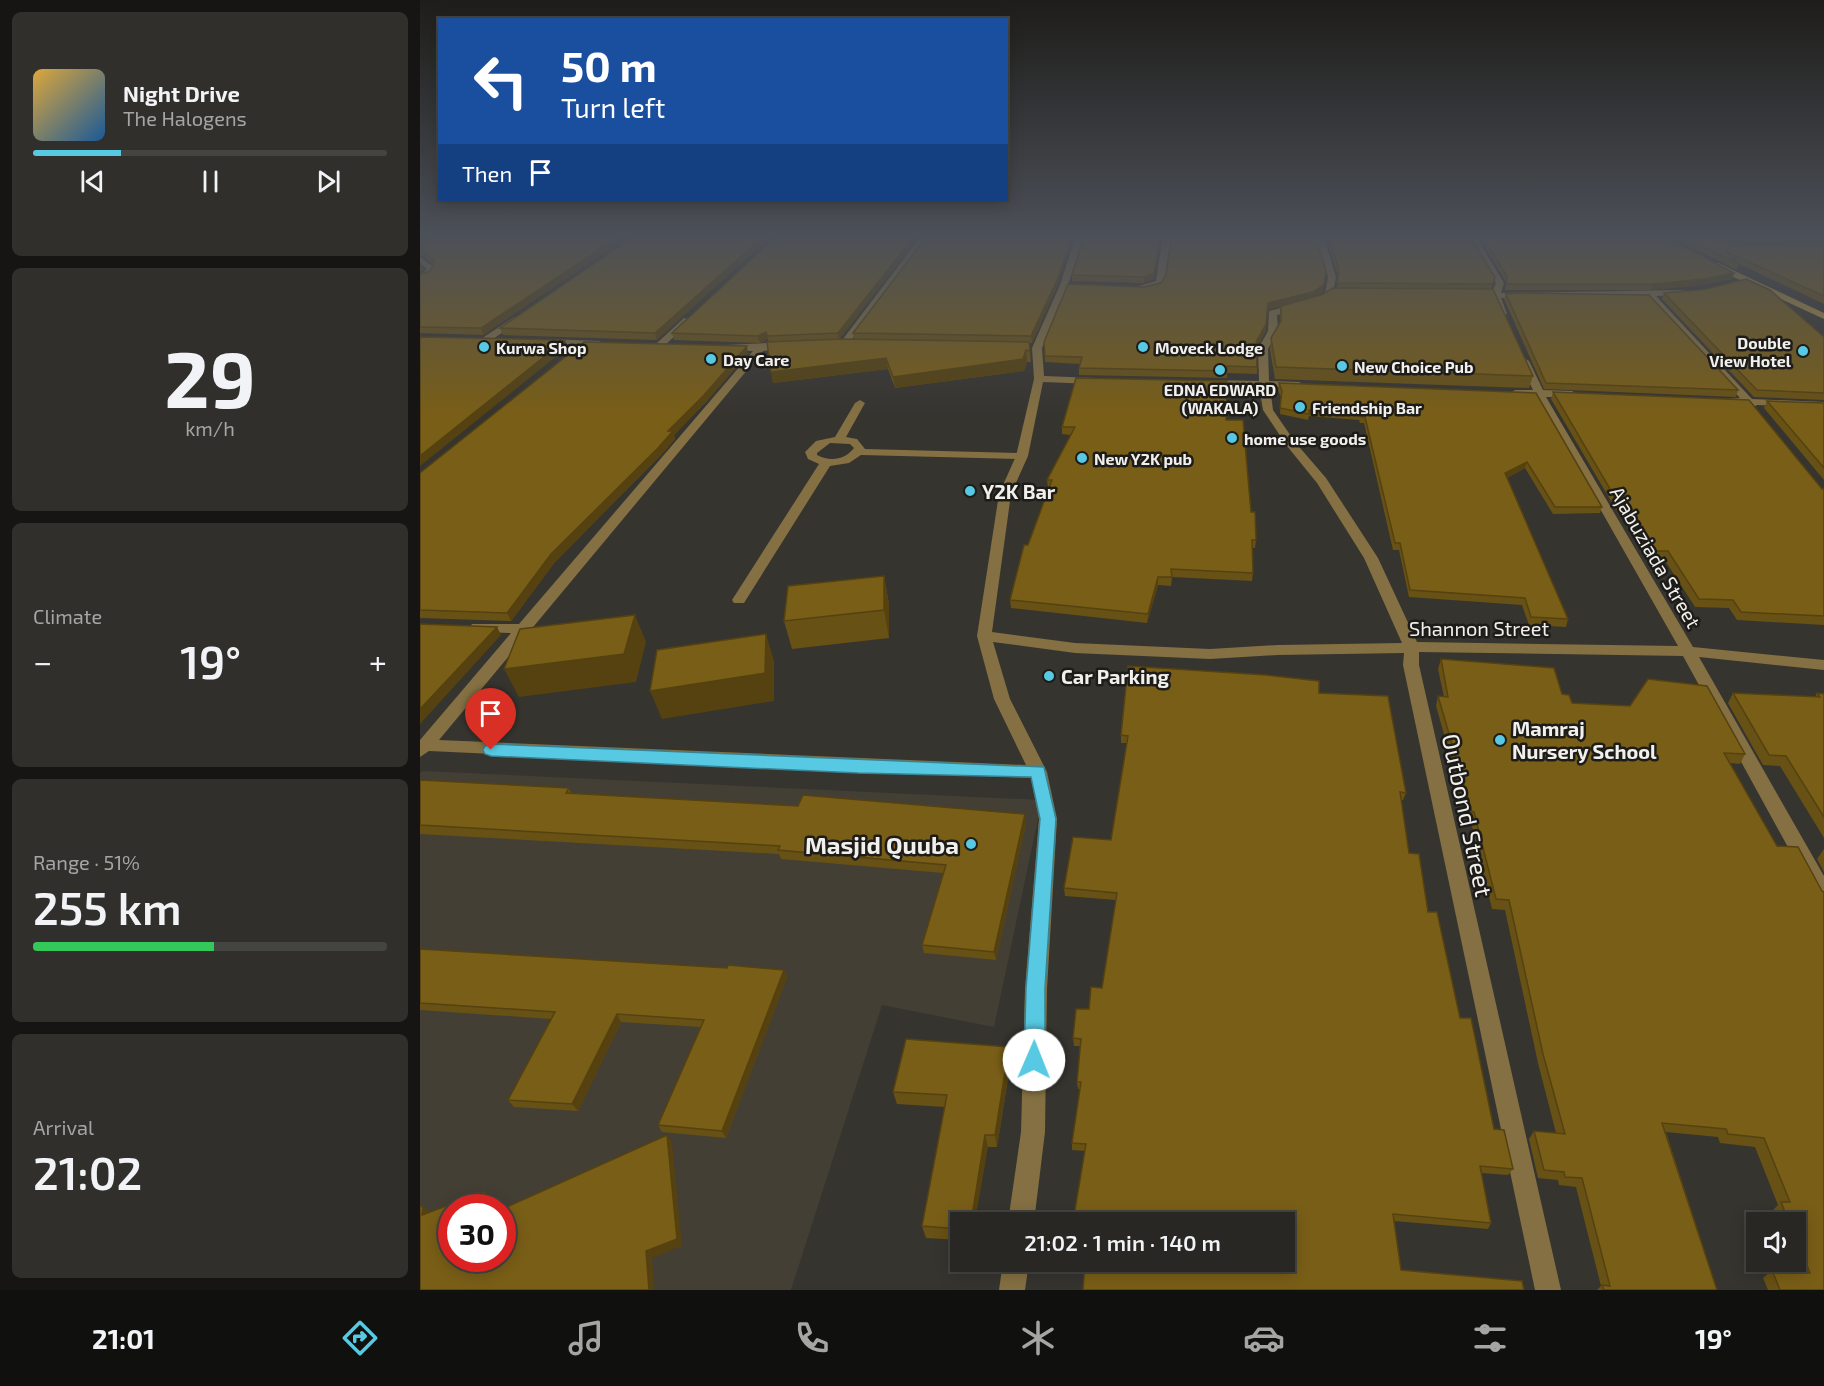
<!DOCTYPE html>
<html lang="en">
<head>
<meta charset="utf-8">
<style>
	:root { --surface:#282723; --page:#302f2b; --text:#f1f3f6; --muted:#a5a5a6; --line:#444441; --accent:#57c9e2 }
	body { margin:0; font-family:"Exo 2",sans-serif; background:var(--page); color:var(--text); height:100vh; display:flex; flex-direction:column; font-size:22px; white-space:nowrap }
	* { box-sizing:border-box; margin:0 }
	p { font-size:20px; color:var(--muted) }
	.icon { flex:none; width:33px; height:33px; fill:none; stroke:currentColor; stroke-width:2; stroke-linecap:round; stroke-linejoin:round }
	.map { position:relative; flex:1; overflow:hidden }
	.panel { display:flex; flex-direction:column; gap:12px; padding:12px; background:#161513; width:420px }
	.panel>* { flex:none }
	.top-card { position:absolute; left:18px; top:18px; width:570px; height:183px; border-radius:0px; box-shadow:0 3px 15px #0003,0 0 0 2px var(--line); background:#1a4fa0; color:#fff; overflow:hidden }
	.buttons { position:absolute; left:1326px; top:1212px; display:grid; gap:12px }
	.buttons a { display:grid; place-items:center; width:60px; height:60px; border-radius:0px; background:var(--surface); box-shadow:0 3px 15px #0003,0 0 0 2px var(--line); font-size:30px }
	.speed { position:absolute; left:18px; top:1194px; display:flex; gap:12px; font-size:30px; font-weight:700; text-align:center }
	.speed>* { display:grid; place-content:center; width:78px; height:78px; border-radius:50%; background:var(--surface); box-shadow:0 3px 15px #0003,0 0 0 2px var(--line); line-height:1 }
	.speed .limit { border:9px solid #d22; background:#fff; color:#111 }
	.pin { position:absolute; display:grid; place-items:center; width:51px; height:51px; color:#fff; margin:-62px -26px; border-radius:50% 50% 50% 0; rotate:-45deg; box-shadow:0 0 6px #0007 }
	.pin .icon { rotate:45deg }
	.me { position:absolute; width:66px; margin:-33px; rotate:1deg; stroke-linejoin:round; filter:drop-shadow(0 0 4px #0008) }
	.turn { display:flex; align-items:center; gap:21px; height:126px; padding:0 24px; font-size:27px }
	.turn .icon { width:78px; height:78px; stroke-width:2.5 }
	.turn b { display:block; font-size:42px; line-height:51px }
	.then { display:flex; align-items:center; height:57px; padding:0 24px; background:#0003; gap:12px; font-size:22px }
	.big { font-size:45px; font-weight:600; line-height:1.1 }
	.panel .card { flex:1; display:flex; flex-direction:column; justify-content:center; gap:9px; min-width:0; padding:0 21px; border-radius:9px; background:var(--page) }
	.panel .dial { align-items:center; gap:0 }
	.dial b { font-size:78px; line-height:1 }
	.song { display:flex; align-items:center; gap:18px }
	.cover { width:72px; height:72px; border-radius:9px; background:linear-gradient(135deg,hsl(40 70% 55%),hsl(210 70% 35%)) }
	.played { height:6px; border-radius:3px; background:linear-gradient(90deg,var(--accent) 25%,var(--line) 25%) }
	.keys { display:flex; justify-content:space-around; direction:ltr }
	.heat { display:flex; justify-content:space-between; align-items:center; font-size:33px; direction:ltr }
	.charge { height:9px; border-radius:4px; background:linear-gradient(90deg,#34c759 51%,var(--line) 0) }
	.trip { position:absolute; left:530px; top:1212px; width:345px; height:60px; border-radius:0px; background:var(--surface); box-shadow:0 3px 15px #0003,0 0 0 2px var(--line); font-weight:600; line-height:60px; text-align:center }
	.dock { display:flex; height:96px; justify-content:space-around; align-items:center; background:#10100e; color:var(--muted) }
	.dock .icon { width:42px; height:42px }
	.dock .selected { color:var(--accent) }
	.dock b { font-size:27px; color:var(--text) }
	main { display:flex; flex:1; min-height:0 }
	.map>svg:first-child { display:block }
</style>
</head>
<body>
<main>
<section class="panel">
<div class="card">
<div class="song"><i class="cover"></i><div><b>Night Drive</b><p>The Halogens</p></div></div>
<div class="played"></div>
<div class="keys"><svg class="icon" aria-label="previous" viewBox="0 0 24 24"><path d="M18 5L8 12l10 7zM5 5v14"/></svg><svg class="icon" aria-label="pause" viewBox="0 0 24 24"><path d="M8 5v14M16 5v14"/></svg><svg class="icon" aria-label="next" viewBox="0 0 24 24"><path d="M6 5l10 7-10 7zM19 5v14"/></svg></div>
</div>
<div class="card dial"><b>29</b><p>km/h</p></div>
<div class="card"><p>Climate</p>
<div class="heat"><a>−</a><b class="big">19°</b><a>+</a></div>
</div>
<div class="card"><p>Range · 51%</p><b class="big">255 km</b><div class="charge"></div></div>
<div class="card"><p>Arrival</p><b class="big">21:02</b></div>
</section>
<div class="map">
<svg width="1404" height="1290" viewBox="0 0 1404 1290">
	<rect width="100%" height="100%" fill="#36342f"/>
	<path fill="#443f35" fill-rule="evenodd" d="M3,771L622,800L574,1027L462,1005L371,1290H0V773ZM32,1208H82V1258H32Z"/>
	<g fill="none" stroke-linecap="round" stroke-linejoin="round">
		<path fill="#847042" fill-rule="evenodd" d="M440,400L445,403L426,437L437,439L445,449L602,453L608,456L602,459L441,455L429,463L410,466L324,603H314L312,600L399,464L388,459L385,452L396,441L415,437L435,403ZM410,443L430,444L434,448C425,460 410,462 397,455V453Z"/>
		<g fill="#847042" fill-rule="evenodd">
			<path d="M502,235H510L426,347H420V343Z"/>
			<path d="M656,235H664L648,285L622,348L624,376L675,378L680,381L675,384L623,382L608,456L591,494L572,632L655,643L790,649L858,645L982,643L944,558L897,483L867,446L843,410L839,387L786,386L781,383L786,380L839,381L838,349L848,331L849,311L893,300L905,293L908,277L895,235H903L916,277L913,294L899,304L857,315L858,331L848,349L849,381L879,382L884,385L879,388L850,387L853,410L875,442L906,478L958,558L997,642L1258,646L1116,396H1095L1090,393L1095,390H1113L1099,361L1104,358L1109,361L1123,390L1152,391L1157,394L1152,397H1126L1273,647L1404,660V670L1279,657L1404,876V902L1397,900L1263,656L999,652V665L1141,1290H1115L983,665L984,653L858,655L790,659L655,653L573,642L590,699L627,772L637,819L627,989L625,1132L614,1222H588L601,1132L605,989L619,819L611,778L9,751L0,757V740L91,633L57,632L52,630L50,627L52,624H99L333,351L308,350L305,349V345L368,342L373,345L371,347L343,351L19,740L606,765L574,699L557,636L579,494L596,456L614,379L612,348L640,285Z"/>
			<path d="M743,235H751L744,283L719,290V286L736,281Z"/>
			<path d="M1047,235H1055L1084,283L1081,293L1265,290V294L1262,295L1236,296L1332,399L1404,402V408L1337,405L1332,408L1326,405L1307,403V399L1320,398L1226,296L1081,298L1087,314L1080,316L1070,296L1076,283Z"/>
			<path d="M0,257L15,268L12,275L0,280V275L7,269L0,263Z"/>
			<path d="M94,317L102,319L70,341H64V337Z"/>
			<path d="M264,318L272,320L243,347H237V343Z"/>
			<path d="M128,339L179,341L184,344L179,347L125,344L123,342Z"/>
			<path d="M583,1262H609L605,1290H579Z"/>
		</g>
		<path fill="#b19043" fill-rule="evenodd" d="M1292,263H1298L1404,313V319L1292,267Z"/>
	</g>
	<g fill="#685114">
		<path d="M21,235H211L63,335L0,333V274L10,271L13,264L1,255H0V242Z"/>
		<path d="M216,235L237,340L83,335L80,328Z"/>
		<path d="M500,235L419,339H434L433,333L638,284L612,343H609L611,362H607L604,371L475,388L468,369L353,383L348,339L340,343L254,340L252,333Z"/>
		<path d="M665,235H741L734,279L724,283L652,281V275Z"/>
		<path d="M905,235H1049L1075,277L1071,289L1113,376L1109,388L855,379L850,350L851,338L860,324V306L847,310L846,330L837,348V374L807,373V378L659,375V368L660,364L625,362L624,342L724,287L741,283L746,275L903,292L893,297L901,295L917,288L918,276Z"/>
		<path d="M1058,235H1242L1312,279L1283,285L1230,290H1085L1086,282Z"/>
		<path d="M1246,235H1283L1324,245L1400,243L1398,241L1322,243L1290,235H1404V304L1319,264L1317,270Z"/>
		<path d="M1244,293L1404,337V400L1334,397L1242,299Z"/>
		<path d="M1086,294L1318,390L1316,397L1124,389L1084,299Z"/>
		<path d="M328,353L286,402L254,435L255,439L241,455L135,562L91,621L0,618V473Z"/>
		<path d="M859,383L1116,393L1182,507L1180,513L1133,514L1105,468L1087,478L1148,619L1146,627L1109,625L1102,605L989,597L979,550H973L944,423H940L939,420L889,416L888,420L860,414L861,397L858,390Z"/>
		<path d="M1133,392L1404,489V625L1317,620L1309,608L1275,607L1244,559L1230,558L1206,513H1198L1131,399Z"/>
		<path d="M1347,401L1404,403V480L1344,408Z"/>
		<path d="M806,420L831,512L836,540L835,548H832L833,573L832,581L752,577L751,586L738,585L727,623L591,608L590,600L608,545L629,488H628L627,480L651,435L642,434V427Z"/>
		<path d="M464,576L469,604V638L372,649L364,621Z"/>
		<path d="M1021,659L1142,694L1152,703L1325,754L1320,764L1310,763L1404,1290H1348L1343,1278L1352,1270L1377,1272L1372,1262H1376V1222H1357L1352,1211L1358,1205L1335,1147L1300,1143L1298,1137L1246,1132L1297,1290H1177L1181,1286L1156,1187L1139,1185L1138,1180L1118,1178L1109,1139L1114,1131L1136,1133L1118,1063L1085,910L1072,909L1051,822H1049L1016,706L1018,696L1024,697L1018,669Z"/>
		<path d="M899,693L986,793L983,800H981L989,853L1008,912L1074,1129L1093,1169L1088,1175L1061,1173L1071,1223L1068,1229L974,1221L864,1262L665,1151L652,1150V1143L660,1089H658L657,1082L660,1046H654L653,1038L682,988L696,900L645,896L644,888L691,840L707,743H701V735Z"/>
		<path d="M1313,693L1395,697L1397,693L1404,694V838L1360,766L1343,765L1308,703Z"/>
		<path d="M0,780L149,788L151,793L606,823L576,960L504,953L502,945L523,873L361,859L359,854L0,834Z"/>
		<path d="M1404,849V872L1397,859Z"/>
		<path d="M0,949L307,968L364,970L367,977L306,1138L242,1132L238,1125L281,1027L201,1022L158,1111L94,1107L88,1100L131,1019L0,1010Z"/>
		<path d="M591,1060L577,1147H568L540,1222V1240L506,1238L502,1226L525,1107L477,1104L473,1092Z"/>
	</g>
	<g fill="#554210">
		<path d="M0,235H16L0,240Z"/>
		<path d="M201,235H211L63,335L61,328Z"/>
		<path d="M345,235H353L237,340L235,333Z"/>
		<path d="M495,235H500L419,340L418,333Z"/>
		<path d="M652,235H654L638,284L612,343L611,336Z"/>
		<path d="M740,235H741L734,279L724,283V277Z"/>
		<path d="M1,263L4,269L0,273V264Z"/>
		<path d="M906,271L903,292L892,298L847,310L848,303Z"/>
		<path d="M1314,273L1312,279L1283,285L1230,290L1232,284Z"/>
		<path d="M846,324V330L836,349V342Z"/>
		<path d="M346,332L348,339L340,343L338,336Z"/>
		<path d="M145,340L148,347L0,466V456Z"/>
		<path d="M327,346L328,353L286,402L254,435L255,439L241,455L135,562L91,621L87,613L131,554L248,431Z"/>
		<path d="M606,350L607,362L604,371L475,388L473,377Z"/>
		<path d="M466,358L468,369L353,383L351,372Z"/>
		<path d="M1107,462L1105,468L1083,480L1085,473Z"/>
		<path d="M464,576L469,604V638L464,610Z"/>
		<path d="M738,577V585L727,623L728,614Z"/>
		<path d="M215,615L226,642L216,682L99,697L84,669Z"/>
		<path d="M77,627L81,635L0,724V709Z"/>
		<path d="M346,634L354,661V701L242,719L230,691Z"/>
		<path d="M605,814L606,823L576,960L574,952Z"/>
		<path d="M364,970L367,977L306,1138L302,1131Z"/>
		<path d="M197,1014L201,1022L158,1111L152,1104Z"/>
		<path d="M589,1047L591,1060L577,1147L575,1135Z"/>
		<path d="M247,1135L252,1142L262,1246L232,1258L234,1290H229L226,1251Z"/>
		<path d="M565,1135L568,1147L555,1222H551Z"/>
		<path d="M65,1191L72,1198V1208H65Z"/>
		<path d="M3,1206L11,1213L2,1215Z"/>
	</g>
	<g fill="#795e17" stroke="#554210" stroke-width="1.5">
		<path d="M21,235H201L61,328L0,327V274L10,271L15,261L0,250V242Z"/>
		<path d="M216,235H345L235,333L80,328Z"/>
		<path d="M358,235H495L418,333L347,336L346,332L338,336L252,333Z"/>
		<path d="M508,235H652L638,278L611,336L433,333Z"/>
		<path d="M665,235H740L734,273L724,277L652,275Z"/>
		<path d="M752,235H895L906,271L904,285L893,292L848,303L846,324L836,342L837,367L807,366V371L659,368L662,357L625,356L624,342L648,284L724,287L741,283L746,275Z"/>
		<path d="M908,235H1049L1075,277L1073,284L917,283L919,270Z"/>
		<path d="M1062,235H1242L1314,273L1285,279L1232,284H1086L1087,276Z"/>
		<path d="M1260,235H1283L1324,245L1400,243L1404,241V296L1307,252L1319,264Z"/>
		<path d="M1315,235H1404V239L1401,235L1324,237Z"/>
		<path d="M1326,279L1350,290L1404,337V393L1337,390L1244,293L1286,289Z"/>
		<path d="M913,288L1073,289L1113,376L856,367L851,338L861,321V306L901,295Z"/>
		<path d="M1098,293L1229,295L1318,390L1126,383L1086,294Z"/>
		<path d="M0,337L145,340L0,456Z"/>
		<path d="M421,339L609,342L610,351L606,350L603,359L473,377L466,358L351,372L347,342Z"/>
		<path d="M164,342L327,346L284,395L248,431H253L238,448L131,554L87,613L0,610V473Z"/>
		<path d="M656,378L807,381L806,420H823L831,512H835L836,540H832L833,573L751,569L752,577H738L728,614L590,600L604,545H608L632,480H627L655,427H642Z"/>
		<path d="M859,383L1116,393L1182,507H1135L1107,462L1085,473L1148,619L1111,617L1105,598L990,590L980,543H975L945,417H941L940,414L889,410V414L860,408L862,391Z"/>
		<path d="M1133,392L1329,400L1402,489H1404V616L1321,612L1313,600L1279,599L1248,551H1233L1209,506H1200Z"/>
		<path d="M1347,401L1404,403V468Z"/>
		<path d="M464,576V610L364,621L368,586Z"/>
		<path d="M215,615L204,654L84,669L100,629Z"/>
		<path d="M0,624L77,627L0,709Z"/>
		<path d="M346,634L345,673L230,691L237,650Z"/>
		<path d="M1021,659L1134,668L1142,694L1149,695L1152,703L1210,706L1228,679L1287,686L1325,754L1304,753L1357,846L1378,847L1402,891L1404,892V1290H1360L1352,1270L1390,1273L1376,1238V1222H1369L1361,1202H1370L1344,1138L1308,1134L1306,1129L1242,1123L1297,1290H1184L1182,1285L1190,1286L1162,1178L1145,1177L1144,1172L1124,1170L1114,1131L1145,1134L1123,1054L1089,900L1076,899L1054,812H1052L1018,696L1028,697Z"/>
		<path d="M708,666L846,675L899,681V693L968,696L986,793L980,792L989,853L999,854L1008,912H1017L1040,1018H1051L1074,1129L1084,1130L1093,1169L1060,1166L1071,1223L973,1214L981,1270L1102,1281L1104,1290H663L665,1262H864V1222H653L666,1144L652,1143L661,1082H657L661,1039L653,1038L656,1009H669L671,987L682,988L697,893L644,888L653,837L691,840L708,736L701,735Z"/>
		<path d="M1313,693L1400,697L1397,693L1404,694V817L1366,756L1349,755Z"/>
		<path d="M0,780L149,788L146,793L378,806L383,795L605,814L574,952L502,945L526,865L358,850L360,846L0,825Z"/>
		<path d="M0,949L307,968L308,965L364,970L302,1131L238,1125L284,1020L197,1014L152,1104L88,1100L135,1012L0,1003Z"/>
		<path d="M486,1039L589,1047L575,1135H565L551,1222H540V1229L502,1226L527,1095L473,1092Z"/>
		<path d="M247,1135L257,1239L226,1251L229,1290H0V1207L3,1206L2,1215L65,1191V1208H32V1258H82V1209Z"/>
	</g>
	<linearGradient id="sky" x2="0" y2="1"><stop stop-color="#1e1d1a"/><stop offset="0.57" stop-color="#4c5058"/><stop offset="1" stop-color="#4c5058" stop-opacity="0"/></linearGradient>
	<rect width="1404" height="415" fill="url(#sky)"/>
	<path fill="#57c9e2" stroke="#398393" stroke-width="1.5" d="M71,744L624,767L636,819L625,988V1060L622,1067L614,1070L607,1067L604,1060L606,988L620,819L611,777L438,773L71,756L65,754L63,750L65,746Z"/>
	<g fill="#57c9e2" stroke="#1d1c19" stroke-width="2">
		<circle cx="64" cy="347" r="6"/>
		<circle cx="723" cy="347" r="6"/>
		<circle cx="1383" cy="351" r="6"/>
		<circle cx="291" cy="359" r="6"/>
		<circle cx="922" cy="366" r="6"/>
		<circle cx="800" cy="370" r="6"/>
		<circle cx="880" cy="407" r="6"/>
		<circle cx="812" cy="438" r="6"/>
		<circle cx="662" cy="458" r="6"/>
		<circle cx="550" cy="491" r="6"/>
		<circle cx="629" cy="676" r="6"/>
		<circle cx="1080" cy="740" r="6"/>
		<circle cx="551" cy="844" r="6"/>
	</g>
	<g text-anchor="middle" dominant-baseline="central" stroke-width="5" stroke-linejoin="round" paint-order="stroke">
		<g font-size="16" font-weight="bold" fill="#f2f0ed" stroke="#1d1c19" text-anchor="start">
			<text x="1371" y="342" text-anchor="end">Double<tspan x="1371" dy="18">View Hotel</tspan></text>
			<text x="76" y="347">Kurwa Shop</text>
			<text x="735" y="347">Moveck Lodge</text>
			<text x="303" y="359">Day Care</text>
			<text x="934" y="366">New Choice Pub</text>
			<text x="800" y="389" text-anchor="middle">EDNA EDWARD<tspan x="800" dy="18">(WAKALA)</tspan></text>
			<text x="892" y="407">Friendship Bar</text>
			<text x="824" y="438">home use goods</text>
			<text x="674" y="458">New Y2K pub</text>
		</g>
		<g font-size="20" font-weight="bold" fill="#f2f0ed" stroke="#1d1c19" text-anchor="start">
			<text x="562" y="491">Y2K Bar</text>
			<text x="641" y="676">Car Parking</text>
			<text x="1092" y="728">Mamraj<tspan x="1092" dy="23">Nursery School</tspan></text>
		</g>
		<g font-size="20" fill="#f2f0ed" stroke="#1d1c19">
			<text transform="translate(1236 557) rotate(60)">Ajabuziada Street</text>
			<text x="1059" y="628">Shannon Street</text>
		</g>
		<g font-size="24" fill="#f2f0ed" stroke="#1d1c19">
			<text transform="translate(1048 815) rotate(78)">Outbond Street</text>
		</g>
		<g font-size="24" font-weight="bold" fill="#f2f0ed" stroke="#1d1c19" text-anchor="end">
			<text x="539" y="844">Masjid Quuba</text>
		</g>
	</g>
</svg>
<div class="buttons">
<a><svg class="icon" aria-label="sound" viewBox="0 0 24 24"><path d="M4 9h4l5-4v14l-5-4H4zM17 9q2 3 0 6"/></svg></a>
</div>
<div class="speed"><div class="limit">30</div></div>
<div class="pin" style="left:71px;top:750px;background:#d93025"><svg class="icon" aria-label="arrive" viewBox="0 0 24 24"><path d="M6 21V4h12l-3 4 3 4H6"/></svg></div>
<svg class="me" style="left:614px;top:1060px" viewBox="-20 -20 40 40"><circle r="19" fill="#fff"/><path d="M0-13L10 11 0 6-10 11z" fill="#57c9e2"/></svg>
<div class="trip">21:02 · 1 min · 140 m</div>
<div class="top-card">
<div class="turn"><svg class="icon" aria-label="left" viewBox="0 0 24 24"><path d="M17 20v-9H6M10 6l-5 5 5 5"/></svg><div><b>50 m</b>Turn left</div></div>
<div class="then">Then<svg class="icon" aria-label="arrive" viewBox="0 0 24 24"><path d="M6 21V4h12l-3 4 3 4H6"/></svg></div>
</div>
</div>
</main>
<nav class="dock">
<b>21:01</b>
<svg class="icon selected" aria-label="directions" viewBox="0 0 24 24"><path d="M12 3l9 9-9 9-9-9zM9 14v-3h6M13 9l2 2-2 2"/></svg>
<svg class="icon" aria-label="music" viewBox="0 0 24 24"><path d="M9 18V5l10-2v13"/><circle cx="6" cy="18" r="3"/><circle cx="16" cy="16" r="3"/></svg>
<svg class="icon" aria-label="phone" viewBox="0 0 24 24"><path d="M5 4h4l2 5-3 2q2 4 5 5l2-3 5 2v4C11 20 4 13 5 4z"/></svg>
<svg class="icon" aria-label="climate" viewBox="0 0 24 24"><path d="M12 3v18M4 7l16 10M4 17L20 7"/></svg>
<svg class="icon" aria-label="car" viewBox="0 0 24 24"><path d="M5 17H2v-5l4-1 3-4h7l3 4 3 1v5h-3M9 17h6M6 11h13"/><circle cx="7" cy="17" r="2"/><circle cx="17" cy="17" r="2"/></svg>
<svg class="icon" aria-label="filters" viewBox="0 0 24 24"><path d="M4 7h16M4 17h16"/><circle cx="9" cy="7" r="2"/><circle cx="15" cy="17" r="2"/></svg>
<b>19°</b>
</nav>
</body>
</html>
